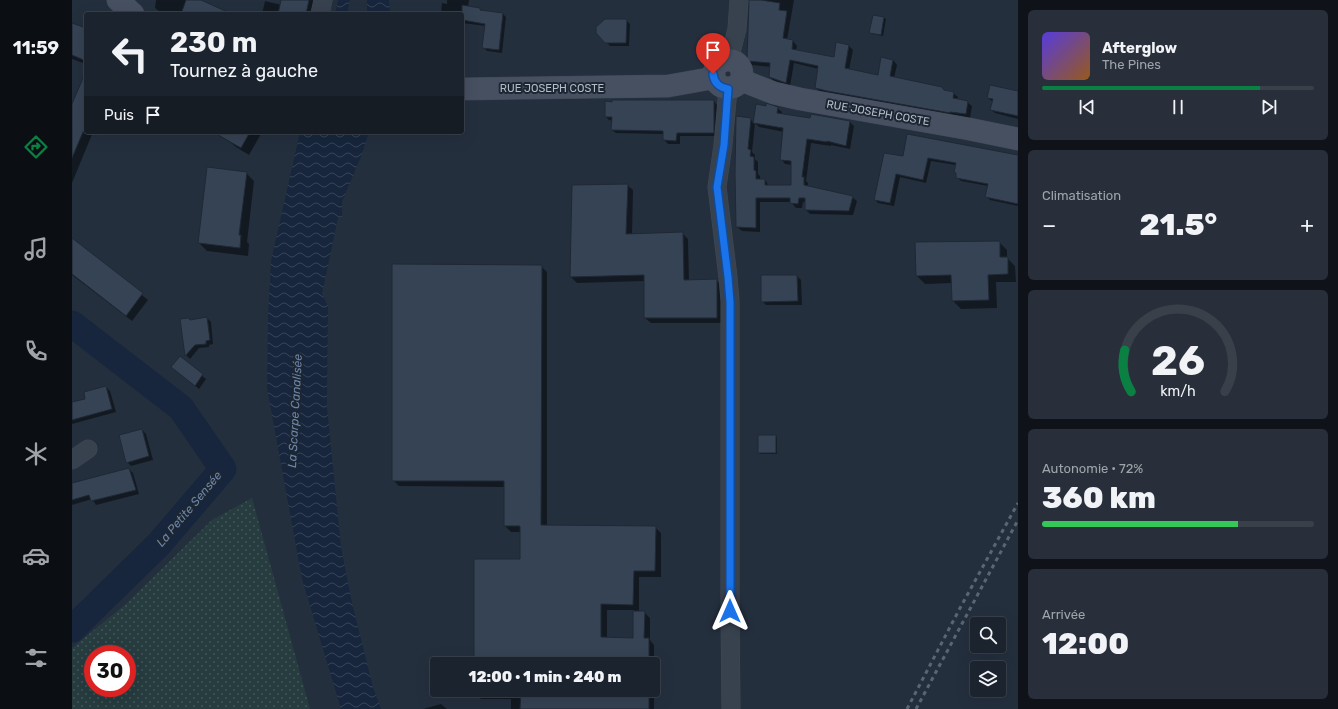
<!DOCTYPE html>
<html lang="fr">
<head>
<meta charset="utf-8">
<style>
	:root { --surface:#1b232e; --page:#282f3a; --text:#f1f3f6; --muted:#a0a4aa; --line:#39404a; --accent:#0b8043 }
	body { margin:0; font-family:Rubik,sans-serif; background:var(--page); color:var(--text); height:100vh; display:flex; flex-direction:column; font-size:15px; white-space:nowrap }
	* { box-sizing:border-box; margin:0 }
	p { font-size:13px; color:var(--muted) }
	.icon { flex:none; width:22px; height:22px; fill:none; stroke:currentColor; stroke-width:2; stroke-linecap:round; stroke-linejoin:round }
	.map { position:relative; flex:1; overflow:hidden }
	.sheet { display:flex; flex-direction:column; gap:10px; padding:10px; background:#0f1319; width:320px }
	.sheet>* { flex:none }
	.guide { position:absolute; left:12px; top:12px; width:380px; height:122px; border-radius:4px; box-shadow:0 4px 16px #0002,0 0 0 1px var(--line); background:#1b232e; color:var(--text); overflow:hidden }
	.fabs { position:absolute; left:898px; top:617px; display:grid; gap:8px }
	.fabs a { display:grid; place-items:center; width:36px; height:36px; border-radius:4px; background:var(--surface); box-shadow:0 4px 16px #0002,0 0 0 1px var(--line); font-size:20px }
	.speed { position:absolute; left:12px; top:645px; display:flex; gap:8px; font-size:20px; font-weight:700; text-align:center }
	.speed>* { display:grid; place-content:center; width:52px; height:52px; border-radius:50%; background:var(--surface); box-shadow:0 4px 16px #0002,0 0 0 1px var(--line); line-height:1 }
	.speed .limit { border:6px solid #d22; background:#fff; color:#111 }
	.pin { position:absolute; display:grid; place-items:center; width:34px; height:34px; color:#fff; margin:-41px -17px; border-radius:50% 50% 50% 0; rotate:-45deg; box-shadow:0 0 4px #0007 }
	.pin .icon { rotate:45deg }
	.me { position:absolute; width:44px; margin:-22px; rotate:0deg; stroke-linejoin:round; filter:drop-shadow(0 0 3px #0008) }
	.turn { display:flex; align-items:center; gap:14px; height:84px; padding:0 20px; font-size:18px }
	.turn .icon { width:52px; height:52px; stroke-width:2.5 }
	.turn b { display:block; font-size:28px; line-height:34px }
	.then { display:flex; align-items:center; height:38px; padding:0 20px; background:#0003; gap:8px; font-size:15px }
	.big { font-size:30px; font-weight:800; line-height:1.1 }
	.sheet .card { flex:1; display:flex; flex-direction:column; justify-content:center; gap:6px; min-width:0; padding:0 14px; border-radius:6px; background:var(--page) }
	.sheet .dial { align-items:center; gap:0 }
	.dial svg { height:104px; overflow:visible; fill:none; stroke:var(--line); stroke-width:7; stroke-linecap:round; text-anchor:middle }
	.dial text { fill:var(--text); stroke:none }
	.song { display:flex; align-items:center; gap:12px }
	.cover { width:48px; height:48px; border-radius:6px; background:linear-gradient(135deg,hsl(250 70% 55%),hsl(30 70% 35%)) }
	.played { height:4px; border-radius:2px; background:linear-gradient(90deg,var(--accent) 80%,var(--line) 80%) }
	.keys { display:flex; justify-content:space-around; direction:ltr }
	.heat { display:flex; justify-content:space-between; align-items:center; font-size:22px; direction:ltr }
	.charge { height:6px; border-radius:3px; background:linear-gradient(90deg,#34c759 72%,var(--line) 0) }
	.trip { position:absolute; left:358px; top:657px; width:230px; height:40px; border-radius:4px; background:var(--surface); box-shadow:0 4px 16px #0002,0 0 0 1px var(--line); font-weight:800; line-height:40px; text-align:center }
	main { display:flex; flex:1; min-height:0 }
	.menu { display:flex; flex-direction:column; width:72px; justify-content:space-around; align-items:center; background:#0b0e12; color:var(--muted) }
	.menu .icon { width:28px; height:28px }
	.menu .on { color:var(--accent) }
	.menu b { font-size:18px; color:var(--text) }
	.map>svg:first-child { display:block }
</style>
</head>
<body>
<main>
<nav class="menu">
<b>11:59</b>
<svg class="icon on" aria-label="directions" viewBox="0 0 24 24"><path d="M12 3l9 9-9 9-9-9zM9 14v-3h6M13 9l2 2-2 2"/></svg>
<svg class="icon" aria-label="music" viewBox="0 0 24 24"><path d="M9 18V5l10-2v13"/><circle cx="6" cy="18" r="3"/><circle cx="16" cy="16" r="3"/></svg>
<svg class="icon" aria-label="phone" viewBox="0 0 24 24"><path d="M5 4h4l2 5-3 2q2 4 5 5l2-3 5 2v4C11 20 4 13 5 4z"/></svg>
<svg class="icon" aria-label="climate" viewBox="0 0 24 24"><path d="M12 3v18M4 7l16 10M4 17L20 7"/></svg>
<svg class="icon" aria-label="car" viewBox="0 0 24 24"><path d="M5 17H2v-5l4-1 3-4h7l3 4 3 1v5h-3M9 17h6M6 11h13"/><circle cx="7" cy="17" r="2"/><circle cx="17" cy="17" r="2"/></svg>
<svg class="icon" aria-label="filters" viewBox="0 0 24 24"><path d="M4 7h16M4 17h16"/><circle cx="9" cy="7" r="2"/><circle cx="15" cy="17" r="2"/></svg>
</nav>
<div class="map">
<svg width="946" height="709" viewBox="0 0 946 709">
	<defs>
		<pattern id="grass-dots" width="8" height="8" patternUnits="userSpaceOnUse"><rect width="8" height="8" fill="#263c3f"/><path d="M2 2h.1M6 6h.1" fill="none" stroke="#435659" stroke-width="1.8" stroke-linecap="round"/></pattern>
		<pattern id="water-waves" width="16" height="10" patternUnits="userSpaceOnUse"><rect width="16" height="10" fill="#17263c"/><path d="M0 5q4-4 8 0t8 0" fill="none" stroke="#364457"/></pattern>
	</defs>
	<rect width="100%" height="100%" fill="#242f3e"/>
	<path fill="url(#grass-dots)" fill-rule="evenodd" d="M180,498L238,709H0V648L54,604L140,520ZM21,654H55V688H21Z"/>
	<g fill="url(#water-waves)">
		<path d="M266,0H278L275,14H263Z"/>
		<path d="M295,0H317L318,14H295Z"/>
		<path d="M228,132H297L290,154L270,202V217L266,218L250,294L256,306L255,407L269,547L280,603L301,687L309,709H269L230,579L195,388L196,317L199,261Z"/>
	</g>
	<g fill="#0007" fill-rule="evenodd">
		<path d="M84,0H127L158,14H110L111,12H88L83,8Z"/>
		<path d="M223,0H242L239,14H190L193,1L222,8Z"/>
		<path d="M375,0H397L396,7L408,9L410,11L431,14L434,17L430,53L415,51L411,47L414,26L390,23V14H369L370,3L375,4Z"/>
		<path d="M678,0H722L715,40L721,41L725,46L724,51L763,58L777,46L781,50L777,70L806,76L821,60L825,65L822,78L881,93L886,97L885,100L895,102L900,106L898,118L749,92L744,88L747,69L722,63L718,86L702,81L698,77L699,67L680,65L676,61Z"/>
		<path d="M812,18L814,19L811,36L800,34L798,33Z"/>
		<path d="M554,20L558,24L557,46H538L525,33Z"/>
		<path d="M0,24L14,29V64L0,59Z"/>
		<path d="M14,73V132H21L0,183V107Z"/>
		<path d="M946,91V119L923,113L919,110L921,102L916,98Z"/>
		<path d="M642,101L645,105V136H608V144H596L592,140V134L544,133L540,130V121L537,120L534,117Z"/>
		<path d="M705,108L710,112V114L739,119L778,122L782,126L778,149L759,145V146L739,143L734,181L736,183V187L780,197L785,201L781,215L738,214L734,210V202H731L730,208H724L719,202H688V232L670,231L665,227L678,119L682,123ZM683,123L687,127L712,132L709,159L713,164L720,165V186H697L693,180H688V176L686,174V162L683,159V155L680,152Z"/>
		<path d="M136,132H190L177,155L164,147L158,142L141,132L140,134Z"/>
		<path d="M946,156V206L918,200L914,196L916,186L889,181L885,177L884,165L859,161L854,183L828,177L822,206L806,203L803,200L832,157Z"/>
		<path d="M174,173L182,181L175,242L177,244L176,256L135,251L127,243Z"/>
		<path d="M555,185L561,190L560,235L610,233L616,239L617,281L644,280L650,286L651,323H579L573,318V281L505,283L499,277L501,186Z"/>
		<path d="M0,239L76,300L60,321L0,275Z"/>
		<path d="M927,242L935,250V258L943,266L944,282H924L925,308L889,309L881,301L880,283L853,284L845,276Z"/>
		<path d="M469,266L475,272V526L583,527L589,533V577H567V612H572L578,618V640L582,645V709H439V699H409L403,693V690H581V664H403L449,560V532H439L433,526V487L327,486L321,480ZM535,610H562V639L535,638Z"/>
		<path d="M725,276L729,280L730,305H694L690,301Z"/>
		<path d="M135,318L139,322L141,344L137,345V347L127,348L118,359L114,355L109,320L118,321Z"/>
		<path d="M108,358L134,379L127,389L104,371Z"/>
		<path d="M34,387L38,391L44,412L0,424V403L15,400Z"/>
		<path d="M70,430L74,434L81,460L59,466L55,462Z"/>
		<path d="M704,436L705,438V454H689L687,453Z"/>
		<path d="M57,469L61,473L67,494L24,505L20,499L0,505V484Z"/>
		<path d="M369,704L375,709H351Z"/>
	</g>
	<g fill="none" stroke-linecap="round" stroke-linejoin="round">
		<path stroke="#17263c" stroke-width="27" d="M0,324L109,408L151,469L87,544L0,629"/>
	</g>
	<g fill="#364354" stroke="#1f2835">
		<path d="M114,0H129L160,14H109Z"/>
		<path d="M209,0H237L234,14H206Z"/>
		<path d="M677,0H689L708,3L707,10L715,11L711,38L721,40L720,49L762,57L764,42L777,45L773,68L806,75L809,57L821,60L818,76L870,87L872,90L882,92L881,98L896,101L894,114L878,112V113L755,91L743,88L746,66L718,60L714,83L697,77L698,63L675,61Z"/>
		<path d="M390,5L408,8V10L431,13L427,50L410,48L413,24L390,20Z"/>
		<path d="M801,15L812,17L809,35L797,33Z"/>
		<path d="M533,19H555L554,43H533L524,33V27Z"/>
		<path d="M0,23L14,28V61L0,55Z"/>
		<path d="M14,71V125L0,158V104Z"/>
		<path d="M918,85L946,91V116L918,110L921,99L915,98Z"/>
		<path d="M540,100H642V133H605L604,141L591,140V131L539,130L540,117H533V101L540,102Z"/>
		<path d="M694,103L706,107L705,113L738,118L739,114L778,121L774,146L755,141V142L735,139L730,177H732V185L781,196L777,211L733,210V198H727L726,204L718,203V198H684V228L664,227L663,174L664,116L679,118L676,149L679,150L678,156L682,157V170L684,171V179H693V185H719V161L708,160L711,128L681,123L684,104L694,106Z"/>
		<path d="M141,132H178L169,148Z"/>
		<path d="M835,134L946,155V204L913,197L916,184L884,178V173L882,172L884,163L856,158L851,180L824,174L818,203L802,200L812,153L831,156Z"/>
		<path d="M135,167L175,172L167,235H169L168,248L126,243Z"/>
		<path d="M556,184L554,234L611,232L612,280L645,279V318H572V275L498,277L500,185Z"/>
		<path d="M0,238L71,293L54,316L0,274Z"/>
		<path d="M928,241V257H936V274L916,275L917,300L880,301L879,275L844,276L843,242Z"/>
		<path d="M320,264L470,265L469,525L584,526L583,571H562L561,605L529,604V637L561,638V611H573L572,638H577V664H402V559H448V526H432V481H320Z"/>
		<path d="M689,275H725L726,301L689,302Z"/>
		<path d="M135,317L138,340L134,341V344L123,345L113,356L108,319L116,318L118,320Z"/>
		<path d="M108,356L131,374L123,386L99,367Z"/>
		<path d="M34,386L40,409L0,420V402L13,399L12,392Z"/>
		<path d="M70,429L77,456L54,463L47,435Z"/>
		<rect x="686" y="435" width="18" height="18"/>
		<path d="M57,468L64,490L19,501L17,495L0,500V483Z"/>
		<path d="M449,690H577V709H448Z"/>
	</g>
	<g fill="none" stroke-linecap="round" stroke-linejoin="round">
		<defs>
			<g id="street">
				<path d="M248,14L251,0"/>
				<path d="M657,60L665,29L667,0"/>
				<path d="M656,89L651,145L645,187L656,277L658,301V611L659,709"/>
				<path d="M0,460L16,449"/>
			</g>
			<g id="secondary">
				<path d="M46,0L61,14"/>
				<circle cx="656" cy="74" r="14"/>
				<path d="M669,80L702,93L728,99L897,129L946,139"/>
				<path d="M390,89L596,86L641,78"/>
			</g>
		</defs>
		<use href="#street" stroke="#414a57" stroke-width="19"/>
		<use href="#secondary" stroke="#414a57" stroke-width="23"/>
		<use href="#street" stroke="#38414e" stroke-width="18"/>
		<use href="#secondary" stroke="#465061" stroke-width="22"/>
		<g stroke="#5a6575" stroke-width="3" stroke-dasharray="4 4" stroke-linecap="butt">
			<path d="M835,709L887,610L946,503"/>
			<path d="M844,709L946,520"/>
		</g>
	</g>
	<g fill="none" stroke-linecap="round" stroke-linejoin="round">
		<defs>
			<path id="route" d="M641,74C642,83 648,88 656,89L652,145L645,187L656,277L658,302V611"/>
		</defs>
		<use href="#route" stroke="#114b97" stroke-width="10"/>
		<use href="#route" stroke="#1a73e8" stroke-width="7"/>
	</g>
	<g text-anchor="middle" dominant-baseline="central" stroke-width="4" stroke-linejoin="round" paint-order="stroke">
		<g font-size="11" fill="#b4bcc9" stroke="#1d2633">
			<text x="480" y="88">RUE JOSEPH COSTE</text>
			<text transform="translate(806 113) rotate(10)">RUE JOSEPH COSTE</text>
		</g>
		<g font-size="12" font-style="italic" fill="#6d86a8" stroke="#1d2633">
			<text transform="translate(223 411) rotate(-87)">La Scarpe Canalisée</text>
			<text transform="translate(117 509) rotate(-50)">La Petite Sensée</text>
		</g>
	</g>
</svg>
<div class="fabs">
<a><svg class="icon" aria-label="search" viewBox="0 0 24 24"><circle cx="10" cy="10" r="6"/><path d="M15 15l6 6"/></svg></a>
<a><svg class="icon" aria-label="layers" viewBox="0 0 24 24"><path d="M12 4l9 5-9 5-9-5zM3 14l9 5 9-5"/></svg></a>
</div>
<div class="speed"><div class="limit">30</div></div>
<div class="pin" style="left:641px;top:74px;background:#d93025"><svg class="icon" aria-label="arrive" viewBox="0 0 24 24"><path d="M6 21V4h12l-3 4 3 4H6"/></svg></div>
<svg class="me" style="left:658px;top:611px" viewBox="-20 -20 40 40"><path d="M0-17L14 15 0 8-14 15z" fill="#1a73e8" stroke="#fff" stroke-width="4"/></svg>
<div class="trip">12:00 · 1 min · 240 m</div>
<div class="guide">
<div class="turn"><svg class="icon" aria-label="left" viewBox="0 0 24 24"><path d="M17 20v-9H6M10 6l-5 5 5 5"/></svg><div><b>230 m</b>Tournez à gauche</div></div>
<div class="then">Puis<svg class="icon" aria-label="arrive" viewBox="0 0 24 24"><path d="M6 21V4h12l-3 4 3 4H6"/></svg></div>
</div>
</div>
<section class="sheet">
<div class="card">
<div class="song"><i class="cover"></i><div><b>Afterglow</b><p>The Pines</p></div></div>
<div class="played"></div>
<div class="keys"><svg class="icon" aria-label="previous" viewBox="0 0 24 24"><path d="M18 5L8 12l10 7zM5 5v14"/></svg><svg class="icon" aria-label="pause" viewBox="0 0 24 24"><path d="M8 5v14M16 5v14"/></svg><svg class="icon" aria-label="next" viewBox="0 0 24 24"><path d="M6 5l10 7-10 7zM19 5v14"/></svg></div>
</div>
<div class="card"><p>Climatisation</p>
<div class="heat"><a>−</a><b class="big">21.5°</b><a>+</a></div>
</div>
<div class="card dial"><svg viewBox="0 0 100 80">
<path d="M14 69A42 42 0 1 1 86 69"/>
<path d="M14 69A42 42 0 0 1 9 37" stroke="#0b8043"/>
<text x="50" y="56" font-size="32" font-weight="700">26</text>
<text x="50" y="72" font-size="11">km/h</text>
</svg></div>
<div class="card"><p>Autonomie · 72%</p><b class="big">360 km</b><div class="charge"></div></div>
<div class="card"><p>Arrivée</p><b class="big">12:00</b></div>
</section>
</main>
</body>
</html>
